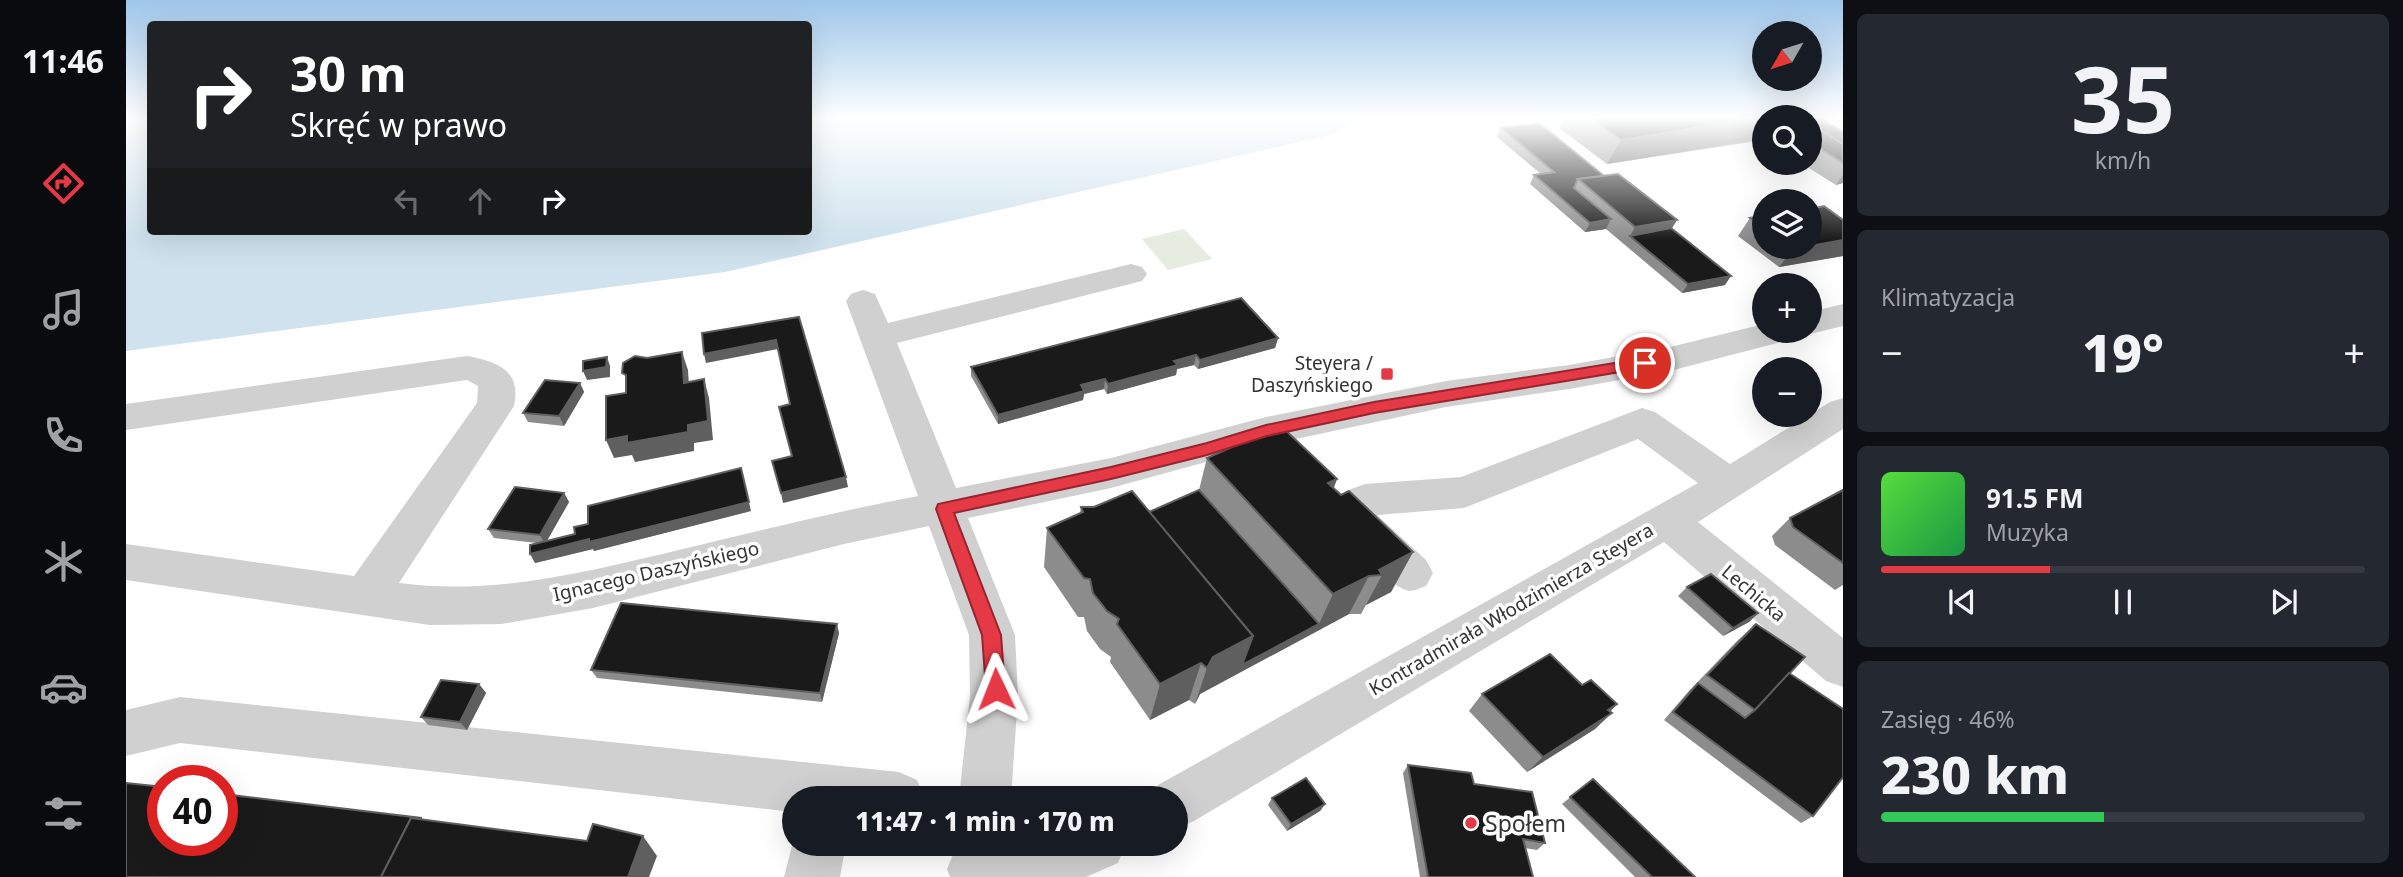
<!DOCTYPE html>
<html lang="pl">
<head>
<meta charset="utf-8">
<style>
	:root { --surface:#171b24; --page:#242831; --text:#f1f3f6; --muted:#9ea1a6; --line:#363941; --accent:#e63946 }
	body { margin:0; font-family:"Noto Sans",sans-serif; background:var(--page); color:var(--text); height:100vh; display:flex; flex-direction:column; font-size:26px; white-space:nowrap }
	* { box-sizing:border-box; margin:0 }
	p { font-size:23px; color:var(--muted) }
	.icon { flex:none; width:38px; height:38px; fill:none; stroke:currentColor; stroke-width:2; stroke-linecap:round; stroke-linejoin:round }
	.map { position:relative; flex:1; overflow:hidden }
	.side { display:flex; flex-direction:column; gap:14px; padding:14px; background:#0d0f14; width:560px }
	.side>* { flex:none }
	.guide { position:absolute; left:21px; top:21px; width:665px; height:214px; border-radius:7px; box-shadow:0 7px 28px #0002; background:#202124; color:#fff; overflow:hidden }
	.needle { width:46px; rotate:231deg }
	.controls { position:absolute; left:1626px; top:21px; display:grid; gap:14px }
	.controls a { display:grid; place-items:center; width:70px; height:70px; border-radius:50%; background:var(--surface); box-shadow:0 7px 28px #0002; font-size:35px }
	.speed { position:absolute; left:21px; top:765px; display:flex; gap:14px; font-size:35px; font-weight:700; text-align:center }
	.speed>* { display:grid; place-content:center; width:91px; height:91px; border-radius:50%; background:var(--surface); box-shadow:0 7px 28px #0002; line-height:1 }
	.speed .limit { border:10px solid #d22; background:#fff; color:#111 }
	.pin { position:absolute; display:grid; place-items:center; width:60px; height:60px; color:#fff; margin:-30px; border:4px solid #fff; border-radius:50%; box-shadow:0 2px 7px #0007 }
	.me { position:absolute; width:77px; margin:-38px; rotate:358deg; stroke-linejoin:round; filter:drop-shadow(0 0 5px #0008) }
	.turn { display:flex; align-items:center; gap:24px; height:147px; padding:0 28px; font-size:32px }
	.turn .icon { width:91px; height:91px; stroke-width:2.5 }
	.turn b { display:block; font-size:49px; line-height:60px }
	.lanes { display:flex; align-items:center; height:66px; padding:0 28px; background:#0003; justify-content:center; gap:35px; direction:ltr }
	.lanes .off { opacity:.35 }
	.big { font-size:52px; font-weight:800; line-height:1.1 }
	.side .widget { flex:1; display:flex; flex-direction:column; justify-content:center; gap:10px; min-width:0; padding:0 24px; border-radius:10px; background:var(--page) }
	.side .dial { align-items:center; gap:0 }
	.dial b { font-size:91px; line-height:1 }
	.song { display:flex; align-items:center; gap:21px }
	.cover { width:84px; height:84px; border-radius:10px; background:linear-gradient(135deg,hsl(110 70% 55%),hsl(140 70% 35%)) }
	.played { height:7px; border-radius:4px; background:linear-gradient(90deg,var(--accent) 35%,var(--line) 35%) }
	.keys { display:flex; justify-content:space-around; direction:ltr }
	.heat { display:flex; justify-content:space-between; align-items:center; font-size:38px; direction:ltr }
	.charge { height:10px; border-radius:5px; background:linear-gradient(90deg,#34c759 46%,var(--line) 0) }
	.trip { position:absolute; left:656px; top:786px; width:406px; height:70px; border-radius:35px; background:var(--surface); box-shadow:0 7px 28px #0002; font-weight:800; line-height:70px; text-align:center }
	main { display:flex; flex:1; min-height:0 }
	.tabs { display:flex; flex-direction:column; width:126px; justify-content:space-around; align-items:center; background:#090b0e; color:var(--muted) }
	.tabs .icon { width:49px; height:49px }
	.tabs .active { color:var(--accent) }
	.tabs b { font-size:32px; color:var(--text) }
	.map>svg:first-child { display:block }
</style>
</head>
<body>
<main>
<nav class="tabs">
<b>11:46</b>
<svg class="icon active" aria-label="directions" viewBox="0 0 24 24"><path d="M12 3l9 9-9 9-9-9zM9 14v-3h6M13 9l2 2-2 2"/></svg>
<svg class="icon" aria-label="music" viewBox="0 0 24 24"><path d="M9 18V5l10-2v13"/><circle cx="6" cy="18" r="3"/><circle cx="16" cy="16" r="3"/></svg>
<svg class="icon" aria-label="phone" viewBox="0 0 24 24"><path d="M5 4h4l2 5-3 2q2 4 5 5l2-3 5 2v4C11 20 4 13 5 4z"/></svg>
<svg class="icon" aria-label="climate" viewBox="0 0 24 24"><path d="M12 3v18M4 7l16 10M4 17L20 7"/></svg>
<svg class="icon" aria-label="car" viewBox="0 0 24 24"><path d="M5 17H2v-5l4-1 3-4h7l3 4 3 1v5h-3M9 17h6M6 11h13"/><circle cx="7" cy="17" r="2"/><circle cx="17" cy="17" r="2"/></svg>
<svg class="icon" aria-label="filters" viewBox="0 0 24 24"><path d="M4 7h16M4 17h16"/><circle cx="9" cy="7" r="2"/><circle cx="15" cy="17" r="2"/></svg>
</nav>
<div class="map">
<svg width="1717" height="877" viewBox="0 0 1717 877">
	<rect width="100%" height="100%" fill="#fff"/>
	<path fill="#e6ecdf" d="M1058,229L1086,259L1042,270L1016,239Z"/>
	<path fill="#cfe2ee" d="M0,118H24V231H682L683,118H1239L1204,135L599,272L0,351Z"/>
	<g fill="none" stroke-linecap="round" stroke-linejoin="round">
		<g fill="#d0d0d0" fill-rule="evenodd">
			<path d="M1005,264L1016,267L1021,274L1016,281L771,343L830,488L985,458L1140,417L1320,381L1443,365L1544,347L1638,324V331H1671L1666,339L1544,371L1443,389L1320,407L1142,445L985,488L842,518L889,635L892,696L885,798H833L844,696L843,635L803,526L718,544L467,608L376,624L304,625L0,580V544L228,576L351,403L352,386L341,380L0,430V404L341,356C370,361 396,370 388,406L273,583C370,596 464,571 557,549C635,530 713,511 792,496L720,301L725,294L737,290L749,294L762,323Z"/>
			<path d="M1717,304V326L1684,334L1672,331H1684V312Z"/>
			<path d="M1717,398V429L1572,522L1717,638V687L1700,681L1538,542L1068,821L1050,829V798H1026L1032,785L1572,483L1512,439L1338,508L1251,515L1300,560L1307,573L1300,586C1296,587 1289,591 1284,591C1266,590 1228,545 1221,529L1212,527L1206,515L1225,489L1239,484L1335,477L1516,408L1529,412L1604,464L1704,402Z"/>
			<path d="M54,697L773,772L791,780L799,798H668V812L54,743L0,756V710Z"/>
			<path d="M668,838V844H720L714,877H658Z"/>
			<path d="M843,844H1000L992,863L960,877H824L821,869L829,850Z"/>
		</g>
	</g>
	<g fill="#8c8c8c">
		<path d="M1438,118H1638V140L1481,164L1433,128Z"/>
		<path d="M1684,118L1717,132V183L1710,185L1675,163H1684Z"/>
		<path d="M1375,128L1478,176L1551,220L1545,228L1599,285L1556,293L1480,229L1459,232L1404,184L1408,175L1415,174L1371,137Z"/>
		<path d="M1638,216V247H1684L1717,220V256L1653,267L1612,236L1624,218Z"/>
		<path d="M1152,338L1149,348L1072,369L1068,365L1051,369L1050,375L981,394L978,389L958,394L957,400L872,424L845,376V367Z"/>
		<path d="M454,383L458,392L438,426L402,422L397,413Z"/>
		<path d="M1124,440L1211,479L1208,488L1287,552L1265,592L1240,605L1235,614H1223L1074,694L1069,704L1063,700L1024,720L984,662L985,657L974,649L961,631L958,617H952L918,567L921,528L954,513L955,507L1023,512L1073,490L1081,458Z"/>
		<path d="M1717,490V585L1709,590L1649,545L1646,536L1664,518Z"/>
		<path d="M438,493L443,502L421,541L625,511L468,551L467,549L409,563L411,543L368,538L362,529Z"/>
		<path d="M1561,587L1632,613L1623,622L1597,636L1552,596Z"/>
		<path d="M1630,624L1663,673L1687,816L1675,823L1538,720L1562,692L1611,641Z"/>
		<path d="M713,633L696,702L471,678L465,670Z"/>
		<path d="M353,684L360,693L341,730L302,725L295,717Z"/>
		<path d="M1456,685L1491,704L1469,729L1401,772L1343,711L1356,694Z"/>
		<path d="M1282,765L1348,784L1419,843L1411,850L1399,848L1407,877H1294L1277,773Z"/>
		<path d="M1467,779L1569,877H1509L1436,804Z"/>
		<path d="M1146,798L1199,804L1194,811L1161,831L1142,805Z"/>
	</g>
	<g fill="#5f5f5f">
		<path d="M1630,118H1638L1637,139L1481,164L1495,140Z"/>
		<path d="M1717,175V183L1710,185Z"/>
		<path d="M1485,219L1480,229L1459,232L1464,223Z"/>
		<path d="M1551,220L1540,238L1504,236L1499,245L1509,227Z"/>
		<path d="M1717,240V256L1653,267L1667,249L1684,247V246Z"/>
		<path d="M1605,276L1599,285L1556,293L1562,284Z"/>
		<path d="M1152,338L1149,348L1072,369L1074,360Z"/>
		<path d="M650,340L652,349L580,363L578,354Z"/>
		<path d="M556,352L562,370L564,401L558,383Z"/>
		<path d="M1070,355L1068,365L1051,369L1050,375L981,394L982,384L1048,361Z"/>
		<path d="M481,357L484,366V377L461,380L457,371Z"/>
		<path d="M578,379L583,398L587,440L568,443V451L509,462L506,455L488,458L480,440Z"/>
		<path d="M979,379L978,389L958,394L957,400L872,424V415L955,385Z"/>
		<path d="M454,383L458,392L438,426L433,416Z"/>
		<path d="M617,477L625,511L468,551L467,549L409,563L404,554Z"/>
		<path d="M720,477L722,487L657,503L655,493Z"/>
		<path d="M1211,479L1194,519L1202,483Z"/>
		<path d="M438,493L443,502L419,544L414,535Z"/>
		<path d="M1287,552L1265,592L1240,605L1256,575L1253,570Z"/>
		<path d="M1243,576L1223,614L1074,694L1069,704L1081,668L1087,657L1127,636L1193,624L1207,594Z"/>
		<path d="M1632,613L1623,622L1597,636L1607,628Z"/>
		<path d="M711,624L713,633L696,702L694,693Z"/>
		<path d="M1075,663L1063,700L1024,720L1034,684Z"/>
		<path d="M353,684L360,693L341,730L334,722Z"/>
		<path d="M1491,704L1477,718L1486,713L1469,729L1401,772L1417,757Z"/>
		<path d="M1199,804L1194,811L1161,831L1165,824Z"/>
		<path d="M517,836L531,856L523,877H502Z"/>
	</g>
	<g fill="#1a1a1a" stroke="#5f5f5f" stroke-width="2">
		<path d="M1465,118H1630L1495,140Z"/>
		<path d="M1684,118H1693L1717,132V144L1684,124Z"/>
		<path d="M1413,123L1478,176L1452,179L1448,188L1485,219L1464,223L1408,175L1428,172L1375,128Z"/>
		<path d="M1684,124L1717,144V163L1684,143Z"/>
		<path d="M1492,174L1551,220L1509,227L1452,179Z"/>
		<path d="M1698,206L1717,220V240L1684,246V209Z"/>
		<path d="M1638,216V228L1624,218Z"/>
		<path d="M1545,228L1605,276L1562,284L1504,236Z"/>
		<path d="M1115,298L1152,338L1074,360L1070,355L1048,361L1052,365L982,384L979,379L955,385L958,391L872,415L845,367Z"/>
		<path d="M673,317L720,477L655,493L646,461L666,456L653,407L664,404L650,340L578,354L576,333Z"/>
		<path d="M556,352L558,383L578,379L582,421L562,425V432L501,443V436L480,440V396L500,393V375L496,373L497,363L509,356L521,358Z"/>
		<path d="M481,357L480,367L457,371V361Z"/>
		<path d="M1662,365L1668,369H1653Z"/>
		<path d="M419,380L454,383L433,416L397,413Z"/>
		<path d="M1155,426L1211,479L1202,483L1215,495L1223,491L1287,552L1253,570L1256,575L1243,576L1207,594L1081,458L1113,444L1119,437L1124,440Z"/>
		<path d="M615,468L623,502L463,542V539L404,554V545L449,534L448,527L462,524V506Z"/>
		<path d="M389,487L438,493L414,535L362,529Z"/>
		<path d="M1073,490L1193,624L1116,665L1127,636L1023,512Z"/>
		<path d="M1717,490V563L1667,527L1664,518Z"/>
		<path d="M1006,491L1127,636L1087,657L1081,668L1075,663L1034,684L991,624L993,619L981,611L967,593L964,579L958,578L921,528L957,512L955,507H968Z"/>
		<path d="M1585,574L1632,613L1607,628L1561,587Z"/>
		<path d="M495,603L711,624L694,693L465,670Z"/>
		<path d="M1630,624L1679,657L1629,710L1581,675Z"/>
		<path d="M1424,654L1456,685L1465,680L1491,704L1482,710L1486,713L1417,757L1356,694Z"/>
		<path d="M1663,673L1717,709V777L1687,816L1547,712L1572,683L1619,718L1629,710Z"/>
		<path d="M315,680L353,684L334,722L295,717Z"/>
		<path d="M1282,765L1345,773L1348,784L1406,792L1419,843L1397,839L1407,877H1302Z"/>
		<path d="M1180,778L1199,804L1165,824L1146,798Z"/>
		<path d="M1467,779L1569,877H1526L1444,797Z"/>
		<path d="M0,783L37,787V840H96V794L295,818V819L285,818L255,877H0Z"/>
		<path d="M285,818L461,841L467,824L517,836L502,877H255Z"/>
	</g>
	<linearGradient id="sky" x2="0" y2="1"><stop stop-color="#9ec6ea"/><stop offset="0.49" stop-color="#fff"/><stop offset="1" stop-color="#fff" stop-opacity="0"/></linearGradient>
	<rect width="1717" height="241" fill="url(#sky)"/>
	<path fill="#e63946" stroke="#96252e" stroke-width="2" d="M1519,358L1526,363L1524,367L1248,413L1141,436L1081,455L985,479L828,513L875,635L879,689L877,695L870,698L863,695L860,689L856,635L810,509L812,504L985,467L1081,443L1140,425L1248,402Z"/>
	<g fill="#e63946" stroke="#fff" stroke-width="2.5">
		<rect x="1254" y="367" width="14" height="14" rx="3.5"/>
		<circle cx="1345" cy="823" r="7"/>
	</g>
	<g text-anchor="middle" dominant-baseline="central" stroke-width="7" stroke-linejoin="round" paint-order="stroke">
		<g font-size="19" fill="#333" stroke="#fff" text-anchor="end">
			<text x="1247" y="363">Steyera /<tspan x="1247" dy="22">Daszyńskiego</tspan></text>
		</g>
		<g font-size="19" fill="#333" stroke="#fff">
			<text transform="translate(530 571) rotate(-13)">Ignacego Daszyńskiego</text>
			<text transform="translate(1628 593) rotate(40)">Lechicka</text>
			<text transform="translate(1385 609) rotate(-30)">Kontradmirała Włodzimierza Steyera</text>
		</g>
		<g font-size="23" fill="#333" stroke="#fff" text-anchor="start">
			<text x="1359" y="823">Społem</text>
		</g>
	</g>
</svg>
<div class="controls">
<a><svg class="needle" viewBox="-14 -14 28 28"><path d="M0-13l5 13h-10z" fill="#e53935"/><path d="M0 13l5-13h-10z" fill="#9ea1a6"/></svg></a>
<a><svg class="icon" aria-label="search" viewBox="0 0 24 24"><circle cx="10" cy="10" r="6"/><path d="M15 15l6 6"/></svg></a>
<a><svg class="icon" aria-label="layers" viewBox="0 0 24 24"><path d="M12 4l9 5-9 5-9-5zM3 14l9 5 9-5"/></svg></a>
<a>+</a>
<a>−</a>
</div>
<div class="speed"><div class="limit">40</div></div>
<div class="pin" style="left:1519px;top:363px;background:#d93025"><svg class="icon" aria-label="arrive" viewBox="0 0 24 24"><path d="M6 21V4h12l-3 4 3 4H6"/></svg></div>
<svg class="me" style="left:870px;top:689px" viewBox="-20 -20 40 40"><path d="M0-17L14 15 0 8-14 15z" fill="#e63946" stroke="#fff" stroke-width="4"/></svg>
<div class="trip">11:47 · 1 min · 170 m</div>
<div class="guide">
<div class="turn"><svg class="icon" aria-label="right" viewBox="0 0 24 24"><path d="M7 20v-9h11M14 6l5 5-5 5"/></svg><div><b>30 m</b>Skręć w prawo</div></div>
<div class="lanes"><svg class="icon off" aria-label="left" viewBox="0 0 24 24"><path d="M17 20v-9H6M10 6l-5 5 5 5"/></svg><svg class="icon off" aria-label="ahead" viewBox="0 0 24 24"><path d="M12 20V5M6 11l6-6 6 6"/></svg><svg class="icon" aria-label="right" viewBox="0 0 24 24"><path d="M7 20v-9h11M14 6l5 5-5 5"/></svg></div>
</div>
</div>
<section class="side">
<div class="widget dial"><b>35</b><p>km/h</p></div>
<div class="widget"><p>Klimatyzacja</p>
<div class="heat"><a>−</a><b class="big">19°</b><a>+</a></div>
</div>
<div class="widget">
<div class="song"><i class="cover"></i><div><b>91.5 FM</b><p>Muzyka</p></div></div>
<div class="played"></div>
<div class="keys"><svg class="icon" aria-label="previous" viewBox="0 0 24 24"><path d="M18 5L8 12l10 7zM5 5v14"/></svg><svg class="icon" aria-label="pause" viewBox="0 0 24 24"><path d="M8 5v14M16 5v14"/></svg><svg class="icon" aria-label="next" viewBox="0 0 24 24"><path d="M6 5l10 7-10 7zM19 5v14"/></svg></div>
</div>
<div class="widget"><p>Zasięg · 46%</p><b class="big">230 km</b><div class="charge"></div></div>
</section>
</main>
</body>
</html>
